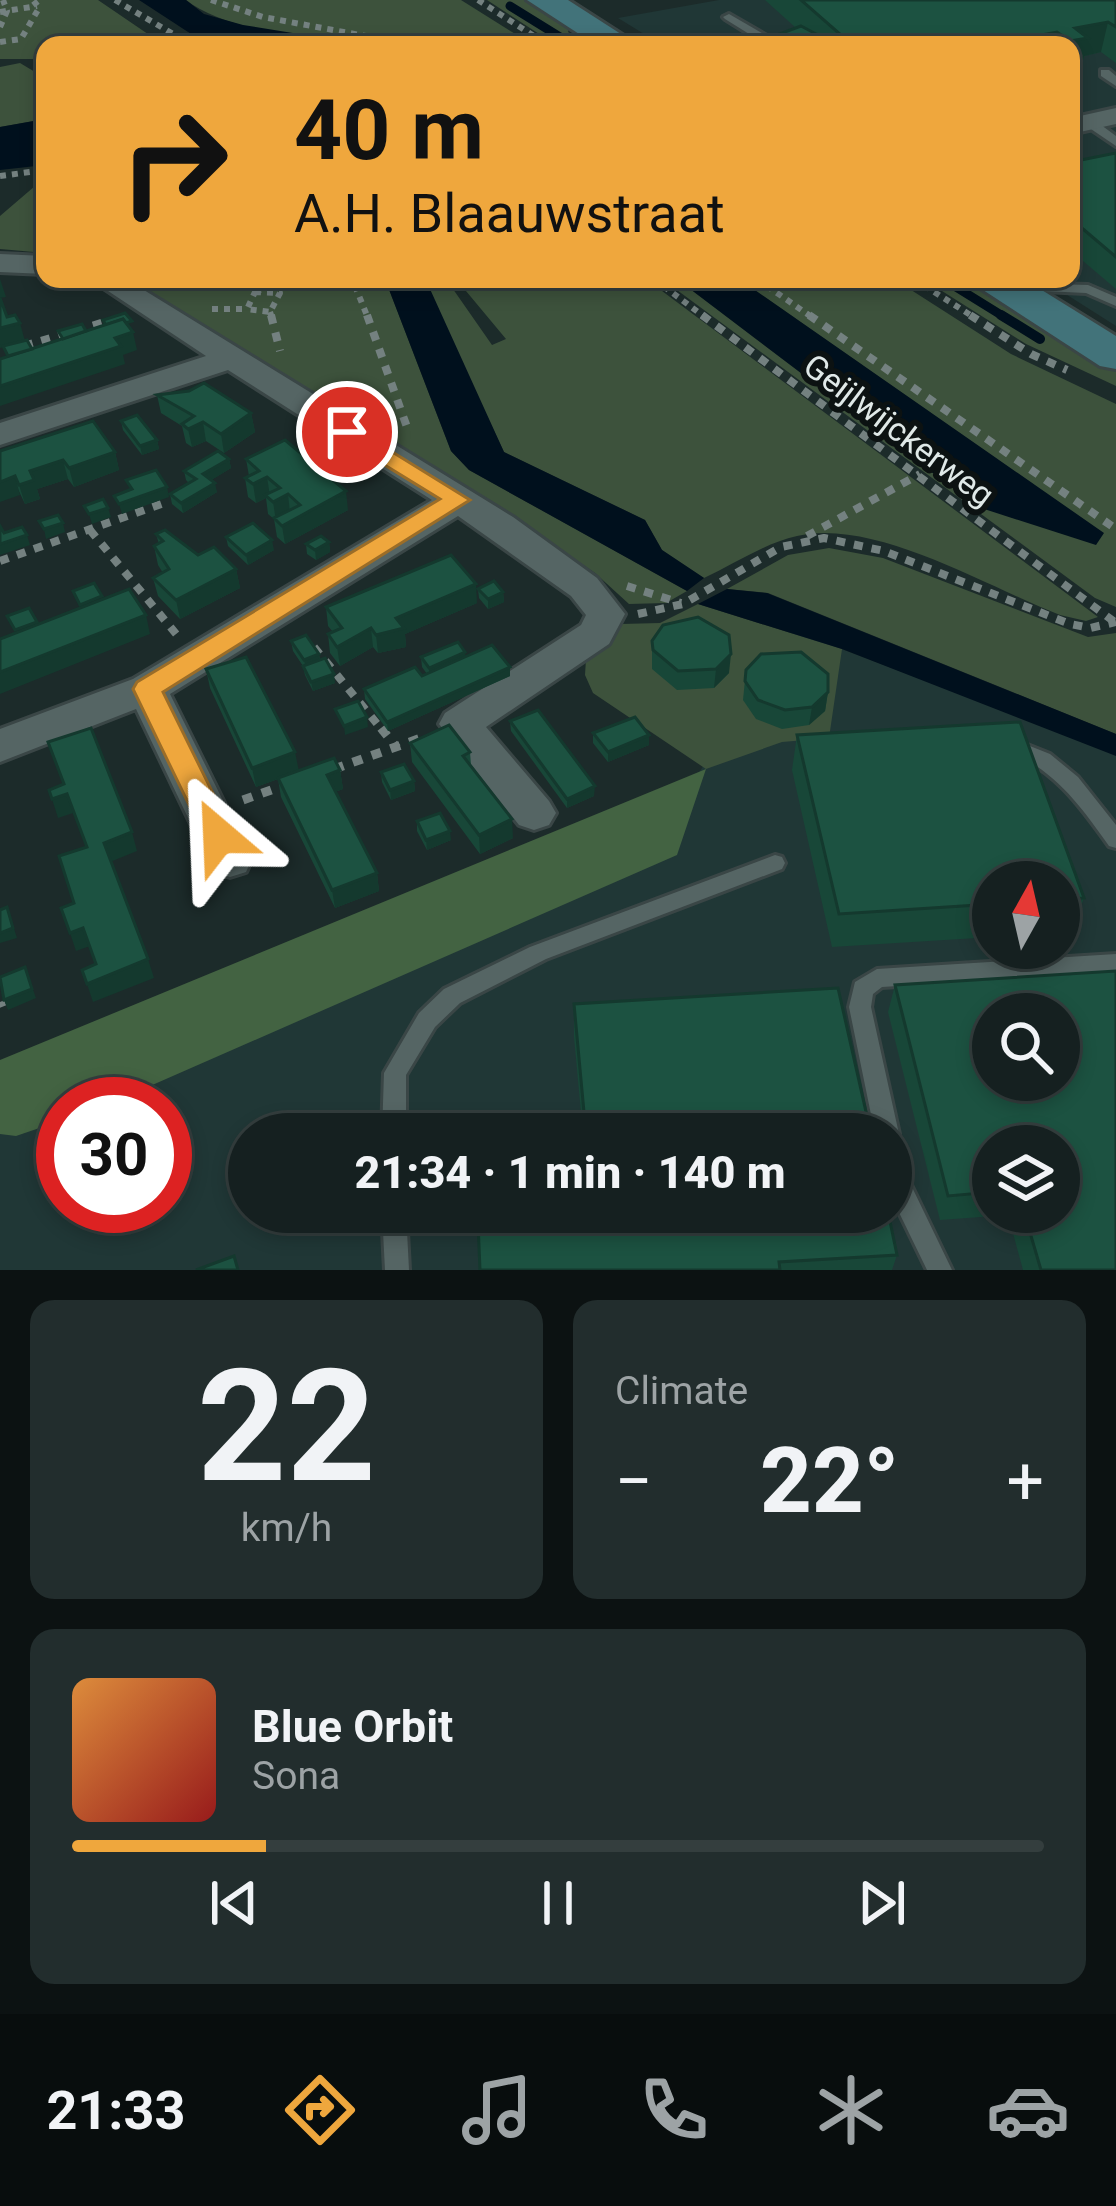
<!DOCTYPE html>
<html lang="en">
<head>
<meta charset="utf-8">
<style>
	:root { --surface:#152020; --page:#222d2d; --text:#f1f3f6; --muted:#9da3a5; --line:#343e3e; --accent:#efa73d }
	body { margin:0; font-family:Roboto,sans-serif; background:var(--page); color:var(--text); height:100vh; display:flex; flex-direction:column; font-size:45px; white-space:nowrap }
	* { box-sizing:border-box; margin:0 }
	p { font-size:39px; color:var(--muted) }
	.icon { flex:none; width:66px; height:66px; fill:none; stroke:currentColor; stroke-width:2; stroke-linecap:round; stroke-linejoin:round }
	.map { position:relative; height:1270px; overflow:hidden }
	.sheet { display:flex; flex-direction:column; gap:30px; padding:30px; background:#0c1212; flex:1 }
	.sheet>* { flex:none }
	.guide { position:absolute; left:36px; top:36px; width:1044px; height:252px; border-radius:24px; box-shadow:0 6px 18px #0003,0 0 0 3px var(--line); background:#efa73d; color:#111; overflow:hidden }
	.needle { width:78px; rotate:8deg }
	.tools { position:absolute; left:972px; top:861px; display:grid; gap:24px }
	.tools a { display:grid; place-items:center; width:108px; height:108px; border-radius:50%; background:var(--surface); box-shadow:0 6px 18px #0003,0 0 0 3px var(--line); font-size:60px }
	.speed { position:absolute; left:36px; top:1077px; display:flex; gap:24px; font-size:60px; font-weight:700; text-align:center }
	.speed>* { display:grid; place-content:center; width:156px; height:156px; border-radius:50%; background:var(--surface); box-shadow:0 6px 18px #0003,0 0 0 3px var(--line); line-height:1 }
	.speed .limit { border:18px solid #d22; background:#fff; color:#111 }
	.pin { position:absolute; display:grid; place-items:center; width:102px; height:102px; color:#fff; margin:-51px; border:6px solid #fff; border-radius:50%; box-shadow:0 3px 12px #0007 }
	.me { position:absolute; width:132px; margin:-66px; rotate:334deg; stroke-linejoin:round; filter:drop-shadow(0 0 9px #0008) }
	.turn { display:flex; align-items:center; gap:42px; height:252px; padding:0 60px; font-size:54px }
	.turn .icon { width:156px; height:156px; stroke-width:2.5 }
	.turn b { display:block; font-size:84px; line-height:102px }
	.big { font-size:90px; font-weight:800; line-height:1.1 }
	.sheet .tile { flex:1; display:flex; flex-direction:column; justify-content:center; gap:18px; min-width:0; padding:0 42px; border-radius:24px; background:var(--page) }
	.sheet .dial { align-items:center; gap:0 }
	.dial b { font-size:156px; line-height:1 }
	.song { display:flex; align-items:center; gap:36px }
	.cover { width:144px; height:144px; border-radius:18px; background:linear-gradient(135deg,hsl(30 70% 55%),hsl(0 70% 35%)) }
	.played { height:12px; border-radius:6px; background:linear-gradient(90deg,var(--accent) 20%,var(--line) 20%) }
	.keys { display:flex; justify-content:space-around; direction:ltr }
	.heat { display:flex; justify-content:space-between; align-items:center; font-size:66px; direction:ltr }
	.sheet .tiles { flex:1; display:grid; gap:30px; grid-template-columns:1fr 1fr }
	.tile:last-child { grid-column:span 2 }
	.trip { position:absolute; left:228px; top:1113px; width:684px; height:120px; border-radius:60px; background:var(--surface); box-shadow:0 6px 18px #0003,0 0 0 3px var(--line); font-weight:800; line-height:120px; text-align:center }
	.menu { display:flex; height:192px; justify-content:space-around; align-items:center; background:#080d0d; color:var(--muted) }
	.menu .icon { width:84px; height:84px }
	.menu .selected { color:var(--accent) }
	.menu b { font-size:54px; color:var(--text) }
	.map>svg:first-child { display:block }
</style>
</head>
<body>
<div class="map">
<svg width="1116" height="1270" viewBox="0 0 1116 1270">
	<rect width="100%" height="100%" fill="#1c2b2a"/>
	<g fill="#203736" fill-rule="evenodd">
		<path d="M719,0H1116V326L1042,279H1071V45H662L618,18Z"/>
		<path d="M794,631L1116,753V1270H0V1085L667,820ZM993,882H1059V948H993ZM993,1014H1059V1080H993ZM63,1104H165V1206H63ZM249,1134H891V1212H249ZM993,1146H1059V1212H993Z"/>
	</g>
	<g fill="#3d523c">
		<path d="M0,0H98L164,45H45V59H0Z"/>
		<path d="M186,0H461L533,45C447,45 253,52 186,0Z"/>
		<path d="M487,0H528L570,26L568,32L588,45H556Z"/>
		<path d="M20,63L45,78V119L0,127V67Z"/>
		<path d="M45,168V253L0,249V216L35,186Z"/>
		<path d="M125,279H385L451,451L469,470L687,591L666,603L629,604L595,573L520,522Z"/>
		<path d="M422,279H446L492,345L506,339L456,279H646L1098,617L1086,621L1060,615C987,587 875,518 797,536C765,543 734,564 704,578L662,550L645,520L504,452Z"/>
		<path d="M662,279H677L978,507L1103,533L739,279H894L1011,354L1116,404V607L1095,598Z"/>
		<path d="M923,279H966L1116,366V386L1026,344Z"/>
		<path d="M829,548L883,558L1088,637L1116,633V734L768,593L727,589L788,555Z"/>
		<path d="M698,604L842,649L829,738L782,742L706,769L593,693L585,675L586,659L621,624L660,623Z"/>
	</g>
	<path fill="#436342" d="M706,769L677,855L109,1104H63V1120L16,1136L0,1134V1060Z"/>
	<g fill="#00101d">
		<path d="M139,0H186L204,14L243,25L367,45H208Z"/>
		<path d="M45,119V165L0,170V127Z"/>
		<path d="M385,279H422L430,289L504,452L645,520L662,550L704,578L687,591L469,470L451,451Z"/>
		<path d="M677,279H739L1104,533L1096,545L978,507Z"/>
		<path d="M727,589L767,593L1116,734V756L842,649L698,604Z"/>
	</g>
	<g fill="none" stroke-linecap="round" stroke-linejoin="round">
		<g stroke="#00101d" stroke-width="9">
			<path d="M510,6L573,45"/>
			<path d="M943,279L1006,318"/>
		</g>
		<path stroke="#00101d" stroke-width="10" d="M1001,315L1040,339"/>
		<defs>
			<g id="lane">
				<path d="M729,14L779,43L781,45H767L725,19L723,17Z"/>
				<path d="M1101,70H1109L1116,76V86L1101,76Z"/>
				<path d="M1085,119H1093L1116,136V146L1085,125Z"/>
				<path d="M1027,279H1044L1051,284L1088,285L1116,297V306L1086,293L1043,291Z"/>
				<path d="M1010,738L1050,754L1078,777L1116,825V848L1109,846C1080,805 1052,766 1003,750L1000,745L1003,740Z"/>
				<path d="M775,855L782,857L785,863L782,869L546,959L460,1003L435,1027L406,1075V1134H382L384,1073L419,1013L444,989L530,947Z"/>
				<path d="M1116,954V972L882,987L873,994L871,1007L899,1134L891,1143L899,1146L910,1183L952,1270H927L891,1196V1134H875L849,1007L855,982L877,969Z"/>
				<path d="M382,1212H406L409,1270H385Z"/>
			</g>
			<g id="street">
				<path d="M1116,108V124L1071,134V118Z"/>
				<path d="M0,254L45,256V274L0,272Z"/>
				<path d="M90,279H126L513,517L597,578L625,614L609,644L486,727L549,801L556,813L549,825L534,830L519,825L439,724L445,713L581,625L586,615L571,596L458,516L170,694L252,859L246,872L230,877L214,872L136,709L0,762V729L133,679L432,500L228,370L0,445V423L206,356Z"/>
			</g>
			<g id="secondary">
				<path d="M527,0H568L638,45H596Z"/>
				<path d="M974,279H1024L1116,336V369L1100,366L980,288Z"/>
			</g>
		</defs>
		<use href="#lane" stroke="#3a4646" stroke-width="6"/>
		<use href="#street" stroke="#3a4646" stroke-width="6"/>
		<use href="#secondary" stroke="#3a4646" stroke-width="6"/>
		<g stroke="#748180" stroke-width="6" stroke-dasharray="6 6" stroke-linecap="butt">
			<path d="M115,0L192,45"/>
			<path d="M211,0L263,17L414,45"/>
			<path d="M478,0L548,45"/>
			<path d="M0,12L37,6"/>
			<path d="M0,27L7,11L3,0"/>
			<path d="M0,42L21,39L39,8L33,0"/>
			<path d="M0,176L45,170"/>
			<path d="M345,279L355,286L368,318"/>
			<path d="M654,279L706,318"/>
			<path d="M757,279L813,318"/>
			<path d="M914,279L975,318"/>
			<path d="M255,292L280,293L270,312L247,309Z"/>
			<path d="M255,292L286,279"/>
			<path d="M212,309H247"/>
			<path d="M270,312L272,318"/>
		</g>
		<g stroke="#748180" stroke-width="8" stroke-dasharray="9 9" stroke-linecap="butt">
			<path d="M271,315L280,351"/>
			<path d="M367,315L408,430"/>
			<path d="M702,315L1116,623"/>
			<path d="M809,315L1116,529"/>
			<path d="M970,315L1031,354L1067,370"/>
			<path d="M24,346L108,321"/>
			<path d="M90,530L177,635"/>
			<path d="M807,536L920,474"/>
			<path d="M0,561L167,502"/>
			<path d="M627,586L681,603"/>
			<path d="M638,614L683,604L781,547L824,538L884,551L1070,624L1090,628L1116,622"/>
			<path d="M314,647L383,731"/>
		</g>
		<g stroke="#748180" stroke-width="9" stroke-dasharray="10 10" stroke-linecap="butt">
			<path d="M381,728L397,748"/>
			<path d="M334,769L421,738"/>
			<path d="M243,800L285,785"/>
			<path d="M0,1002L2,1007"/>
		</g>
		<use href="#lane" fill="#556564" fill-rule="evenodd"/>
		<use href="#street" fill="#556564" fill-rule="evenodd"/>
		<use href="#secondary" fill="#42737a" fill-rule="evenodd"/>
	</g>
	<g fill="#184738" fill-rule="evenodd">
		<path d="M765,0H1116V63L1101,52L1084,56L1081,68L1071,71V45H758V42L796,28Z"/>
		<path d="M1116,153V289L1076,255L1071,256V162Z"/>
		<path d="M157,395L251,413L255,432L224,453L206,441L192,447L186,443L182,426L161,413Z"/>
		<path d="M121,421L157,440L159,449L142,455L123,430Z"/>
		<path d="M0,451L115,452L119,470L74,487L68,479L37,489L40,499L25,504Z"/>
		<path d="M229,459L231,468L211,480L217,492L183,513L172,504L170,494L189,483L186,480L184,471Z"/>
		<path d="M246,459L348,510L285,544L277,537L274,519L268,514L266,498L256,503L248,497L245,478L249,476Z"/>
		<path d="M156,534L198,555L236,569L240,588L180,619L158,596L153,578L163,573L158,565L154,546L159,544Z"/>
		<path d="M226,537L274,550L248,565L228,546Z"/>
		<path d="M329,542L330,552L316,560L307,554L306,544Z"/>
		<path d="M478,589L503,592L504,602L488,609L479,598Z"/>
		<path d="M477,603L405,634L406,647L378,653L373,647L340,666L330,653L328,634L333,632L328,626L326,607Z"/>
		<path d="M291,641L319,654L320,660L335,683L313,691L305,675L303,666L293,651Z"/>
		<path d="M652,641L729,673L714,688L677,690L652,669Z"/>
		<path d="M421,657H466L510,667V676L388,731L365,699L364,689L427,674L422,667Z"/>
		<path d="M206,669L299,771L340,770L343,789L335,792L377,873L379,891L335,908L281,797L278,779L256,787L210,688Z"/>
		<path d="M746,670L828,692L825,711L809,725L782,729L756,719L743,700Z"/>
		<path d="M510,721L594,796L567,808L511,731Z"/>
		<path d="M1020,722L1084,898L1071,932L1059,933V882H993V937L832,947L792,770L797,735Z"/>
		<path d="M593,733L649,735V745L608,762L593,743Z"/>
		<path d="M410,743L470,752L471,765L513,838L480,854L412,762Z"/>
		<path d="M381,772L414,781L415,791L391,800L382,782Z"/>
		<path d="M417,821L451,840L427,850L417,831Z"/>
		<path d="M895,985L1116,1270H1023L1008,1215L940,1220L888,1012ZM993,1146L1059,1212H993Z"/>
		<path d="M574,1004L871,1134H583L574,1037Z"/>
		<path d="M590,1212H888L897,1255L892,1270H480L590,1215Z"/>
	</g>
	<g fill="#14392e">
		<path d="M1108,22L1101,52L1084,56L1081,68L1071,71V45H1069L1075,28Z"/>
		<path d="M1057,32L1054,45L1041,35Z"/>
		<path d="M1022,39L1021,45H991Z"/>
		<path d="M1083,229L1076,255L1071,256V232Z"/>
		<path d="M0,279L6,297L0,298Z"/>
		<path d="M20,323L25,341L0,348V328Z"/>
		<path d="M133,332L137,350L123,355L125,364L0,406V386Z"/>
		<path d="M251,413L255,432L224,453L221,434Z"/>
		<path d="M203,422L206,441L192,447L188,429Z"/>
		<path d="M157,440L159,449L142,455L140,446Z"/>
		<path d="M115,452L119,470L74,487L69,468Z"/>
		<path d="M229,459L231,468L205,484L203,474Z"/>
		<path d="M63,460L68,479L37,489L40,499L25,504L19,485L30,471Z"/>
		<path d="M15,476L20,495L0,502V482Z"/>
		<path d="M267,477L270,496L265,495L266,498L256,503L253,484Z"/>
		<path d="M215,483L217,492L183,513L181,503Z"/>
		<path d="M167,487L169,497L122,514L119,504Z"/>
		<path d="M346,491L348,510L285,544L282,526Z"/>
		<path d="M288,494L290,513L276,521L273,502Z"/>
		<path d="M108,508L111,517L92,524L89,514Z"/>
		<path d="M63,523L65,532L46,539L44,529Z"/>
		<path d="M27,535L30,545L0,555V544Z"/>
		<path d="M272,540L274,550L248,565L246,555Z"/>
		<path d="M329,542L330,552L316,560L315,550Z"/>
		<path d="M236,569L240,588L180,619L176,600Z"/>
		<path d="M476,584L477,603L405,634L406,647L378,653L376,635L396,618Z"/>
		<path d="M503,592L504,602L488,609V599Z"/>
		<path d="M146,615L150,634L0,694V672Z"/>
		<path d="M371,628L373,647L340,666L337,647Z"/>
		<path d="M465,652L466,662L429,677V668Z"/>
		<path d="M319,654L320,664L306,670L304,660Z"/>
		<path d="M731,654L729,673L714,688L716,669Z"/>
		<path d="M510,667V676L388,731L387,722Z"/>
		<path d="M334,674L335,683L313,691L311,682Z"/>
		<path d="M828,692L825,711L809,725L812,707Z"/>
		<path d="M367,717L368,727L345,735L344,726Z"/>
		<path d="M649,735V745L608,762V752Z"/>
		<path d="M295,752L299,771L256,787L252,768Z"/>
		<path d="M340,770L343,789L329,794L327,775Z"/>
		<path d="M414,781L415,791L391,800L390,790Z"/>
		<path d="M595,786L594,796L567,808V799Z"/>
		<path d="M67,794L73,813L58,818L52,799Z"/>
		<path d="M512,819L513,838L480,854L479,835Z"/>
		<path d="M450,831L451,840L427,850L426,840Z"/>
		<path d="M132,832L137,851L110,862L104,843Z"/>
		<path d="M377,873L379,891L335,908L332,890Z"/>
		<path d="M7,907L17,938L0,943V933Z"/>
		<path d="M83,928L90,946L76,951L70,933Z"/>
		<path d="M148,959L154,978L93,1002L87,984Z"/>
		<path d="M25,967L36,998L8,1010L4,1000Z"/>
	</g>
	<g fill="#1c5241" stroke="#14392e" stroke-width="3" fill-rule="evenodd">
		<path d="M801,0H1116V27L1108,22L1075,28L1088,38L1070,41L1057,32L1041,35L1054,45H1030L1022,39L991,45H841L849,42Z"/>
		<path d="M801,26L837,45H764L758,42Z"/>
		<path d="M1116,153V257L1083,229L1071,232V162Z"/>
		<path d="M0,298L7,317L15,315L20,323L0,328Z"/>
		<path d="M125,313L132,321L126,323L123,319L106,325L103,320Z"/>
		<path d="M123,319L133,332L115,338L121,346L0,386V359Z"/>
		<path d="M82,324L86,331L63,339L58,331Z"/>
		<path d="M27,340L32,349L8,356L3,346Z"/>
		<path d="M204,383L251,413L221,434L203,422L188,429L182,424L194,416L157,395L189,391Z"/>
		<path d="M137,415L157,440L140,446L121,421Z"/>
		<path d="M93,421L115,452L69,468L63,460L30,471L34,480L19,485L15,476L0,482V451Z"/>
		<path d="M285,440L346,491L282,526L274,518L300,505L288,494L273,502L265,495L280,488L267,477L253,484L245,478L259,471L246,459Z"/>
		<path d="M218,451L229,459L203,474L215,483L181,503L170,494L196,479L184,471Z"/>
		<path d="M156,470L167,487L119,504L114,496L132,489L126,480Z"/>
		<path d="M103,499L108,508L89,514L84,506Z"/>
		<path d="M58,515L63,523L44,529L39,521Z"/>
		<path d="M253,523L272,540L246,555L226,537Z"/>
		<path d="M0,526L4,533L22,527L27,535L0,544Z"/>
		<path d="M165,530L198,555L214,547L236,569L176,600L153,578L169,569L154,546L163,541L156,534Z"/>
		<path d="M321,536L329,542L315,550L306,544Z"/>
		<path d="M451,555L476,584L396,618L404,628L376,635L371,628L337,647L328,634L342,628L326,607Z"/>
		<path d="M494,581L503,592L488,599L478,589Z"/>
		<path d="M94,583L102,596L80,605L73,591Z"/>
		<path d="M129,589L146,615L0,672V639Z"/>
		<path d="M29,608L37,622L15,630L7,616Z"/>
		<path d="M698,617L729,635L731,654L716,669L678,671L653,650L652,641L663,625Z"/>
		<path d="M306,635L319,654L304,660L291,641Z"/>
		<path d="M458,642L465,652L429,668L421,657Z"/>
		<path d="M492,645L510,667L387,722L364,689L415,667L422,676Z"/>
		<path d="M801,652L828,674V692L812,707L785,710L758,700L745,681L746,670L761,654Z"/>
		<path d="M246,657L295,752L252,768L206,669Z"/>
		<path d="M325,658L334,674L311,682L303,666Z"/>
		<path d="M358,701L367,717L344,726L335,709Z"/>
		<path d="M538,710L595,786L567,799L510,721Z"/>
		<path d="M635,717L649,735L608,752L593,733Z"/>
		<path d="M1020,722L1084,898L1059,900V882H993V904L839,914L797,735Z"/>
		<path d="M449,725L470,752L463,756L512,819L479,835L410,743Z"/>
		<path d="M91,728L132,832L104,843L148,959L87,984L82,970L96,964L83,928L70,933L61,908L74,903L59,856L87,847L67,794L52,799L49,790L64,784L48,742Z"/>
		<path d="M334,758L340,770L327,775L377,873L332,890L278,778Z"/>
		<path d="M404,764L414,781L390,790L381,772Z"/>
		<path d="M440,813L450,831L426,840L417,821Z"/>
		<path d="M7,907L13,928L0,933V910Z"/>
		<path d="M25,967L32,989L4,1000L0,977Z"/>
		<path d="M1116,971V1270H1041L1024,1212H1059V1146H993V1192L948,1196L895,985ZM993,1014H1059V1080H993Z"/>
		<path d="M838,988L871,1134H586L574,1004Z"/>
		<path d="M593,1212H888L897,1255L779,1262L780,1270H480L478,1222L594,1214Z"/>
		<path d="M234,1256L238,1270H196Z"/>
	</g>
	<path fill="#efa73d" stroke="#9b6d28" stroke-width="3" d="M347,424L470,500L163,692L234,836L230,844H208L133,689L137,682L440,499L339,437L335,432Z"/>
	<g text-anchor="middle" dominant-baseline="central" stroke-width="12" stroke-linejoin="round" paint-order="stroke">
		<g font-size="33" fill="#e0e9e8" stroke="#0c1212">
			<text transform="translate(899 430) rotate(37)">Geijlwijckerweg</text>
		</g>
	</g>
</svg>
<div class="tools">
<a><svg class="needle" viewBox="-14 -14 28 28"><path d="M0-13l5 13h-10z" fill="#e53935"/><path d="M0 13l5-13h-10z" fill="#9da3a5"/></svg></a>
<a><svg class="icon" aria-label="search" viewBox="0 0 24 24"><circle cx="10" cy="10" r="6"/><path d="M15 15l6 6"/></svg></a>
<a><svg class="icon" aria-label="layers" viewBox="0 0 24 24"><path d="M12 4l9 5-9 5-9-5zM3 14l9 5 9-5"/></svg></a>
</div>
<div class="speed"><div class="limit">30</div></div>
<div class="pin" style="left:347px;top:432px;background:#d93025"><svg class="icon" aria-label="arrive" viewBox="0 0 24 24"><path d="M6 21V4h12l-3 4 3 4H6"/></svg></div>
<svg class="me" style="left:219px;top:836px" viewBox="-20 -20 40 40"><path d="M0-17L14 15 0 8-14 15z" fill="#efa73d" stroke="#fff" stroke-width="4"/></svg>
<div class="trip">21:34 · 1 min · 140 m</div>
<div class="guide">
<div class="turn"><svg class="icon" aria-label="right" viewBox="0 0 24 24"><path d="M7 20v-9h11M14 6l5 5-5 5"/></svg><div><b>40 m</b>A.H. Blaauwstraat</div></div>
</div>
</div>
<section class="sheet">
<div class="tiles">
<div class="tile dial"><b>22</b><p>km/h</p></div>
<div class="tile"><p>Climate</p>
<div class="heat"><a>−</a><b class="big">22°</b><a>+</a></div>
</div>
<div class="tile">
<div class="song"><i class="cover"></i><div><b>Blue Orbit</b><p>Sona</p></div></div>
<div class="played"></div>
<div class="keys"><svg class="icon" aria-label="previous" viewBox="0 0 24 24"><path d="M18 5L8 12l10 7zM5 5v14"/></svg><svg class="icon" aria-label="pause" viewBox="0 0 24 24"><path d="M8 5v14M16 5v14"/></svg><svg class="icon" aria-label="next" viewBox="0 0 24 24"><path d="M6 5l10 7-10 7zM19 5v14"/></svg></div>
</div>
</div>
</section>
<nav class="menu">
<b>21:33</b>
<svg class="icon selected" aria-label="directions" viewBox="0 0 24 24"><path d="M12 3l9 9-9 9-9-9zM9 14v-3h6M13 9l2 2-2 2"/></svg>
<svg class="icon" aria-label="music" viewBox="0 0 24 24"><path d="M9 18V5l10-2v13"/><circle cx="6" cy="18" r="3"/><circle cx="16" cy="16" r="3"/></svg>
<svg class="icon" aria-label="phone" viewBox="0 0 24 24"><path d="M5 4h4l2 5-3 2q2 4 5 5l2-3 5 2v4C11 20 4 13 5 4z"/></svg>
<svg class="icon" aria-label="climate" viewBox="0 0 24 24"><path d="M12 3v18M4 7l16 10M4 17L20 7"/></svg>
<svg class="icon" aria-label="car" viewBox="0 0 24 24"><path d="M5 17H2v-5l4-1 3-4h7l3 4 3 1v5h-3M9 17h6M6 11h13"/><circle cx="7" cy="17" r="2"/><circle cx="17" cy="17" r="2"/></svg>
</nav>
</body>
</html>
